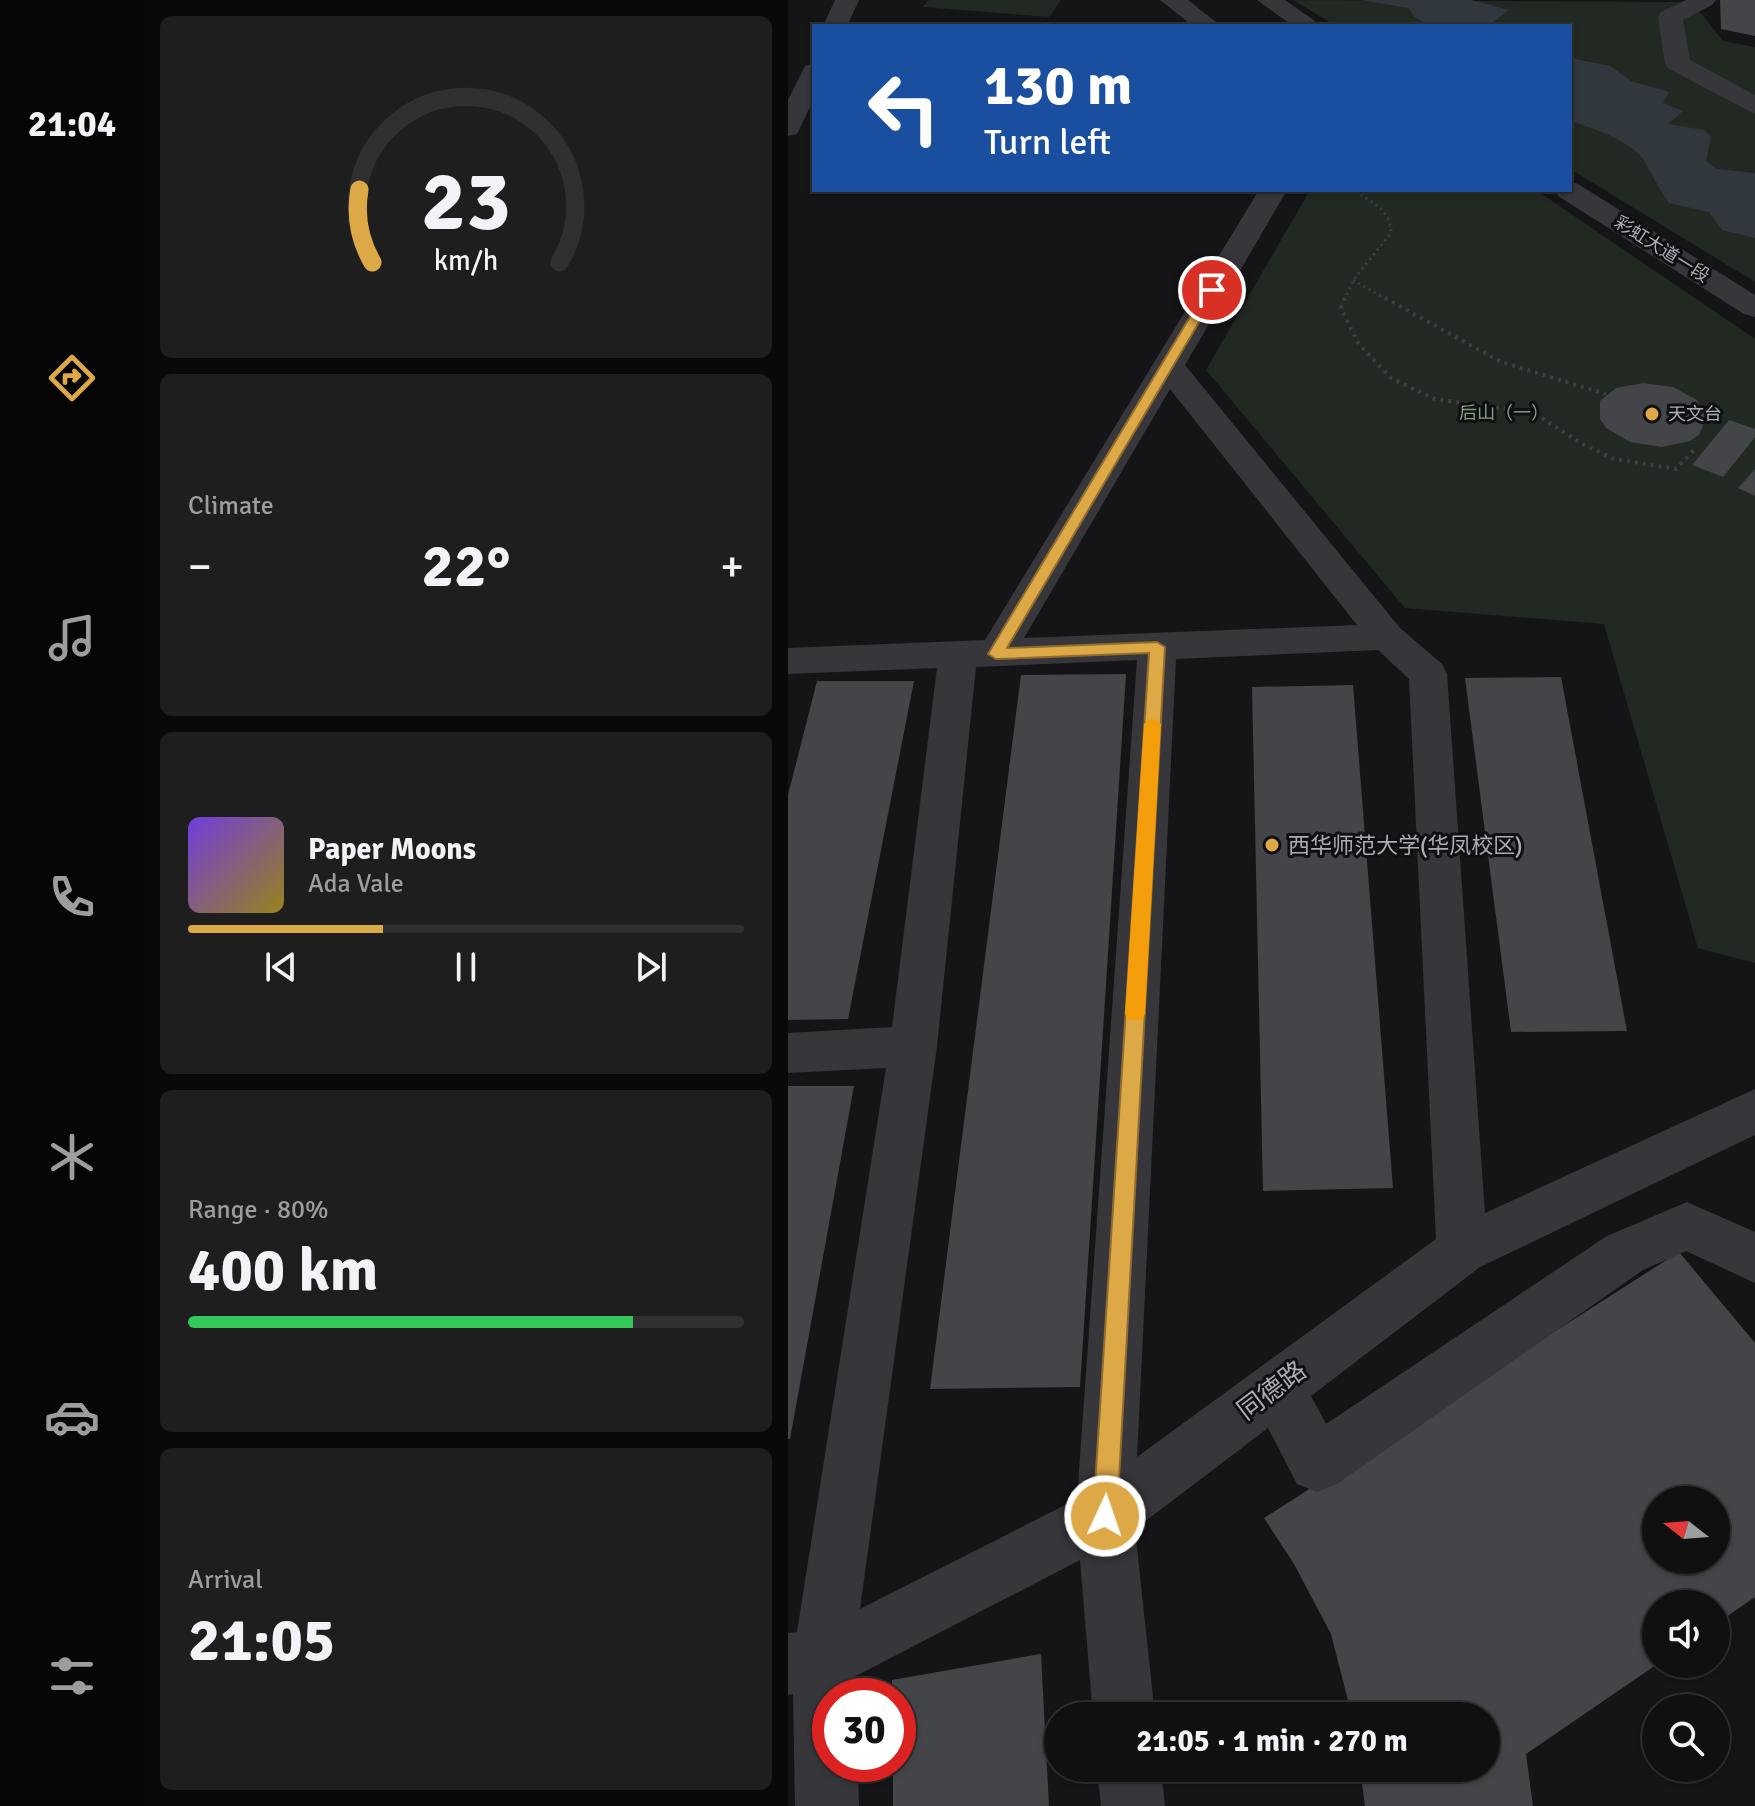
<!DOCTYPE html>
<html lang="en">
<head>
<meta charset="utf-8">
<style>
	:root { --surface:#101011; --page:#1e1e1f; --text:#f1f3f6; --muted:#9c9d9f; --line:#303031; --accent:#dda846 }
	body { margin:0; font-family:Signika,"Noto Sans SC",sans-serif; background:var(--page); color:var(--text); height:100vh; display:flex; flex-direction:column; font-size:30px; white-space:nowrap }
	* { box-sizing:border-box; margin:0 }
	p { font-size:26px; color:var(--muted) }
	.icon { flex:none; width:44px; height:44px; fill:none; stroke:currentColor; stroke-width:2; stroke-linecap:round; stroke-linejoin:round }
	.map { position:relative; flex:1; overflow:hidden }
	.drawer { display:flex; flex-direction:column; gap:16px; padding:16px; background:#090909; width:644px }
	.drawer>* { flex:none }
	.banner { position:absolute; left:24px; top:24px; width:760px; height:168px; border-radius:0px; box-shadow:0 2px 6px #0004,0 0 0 2px var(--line); background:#1a4fa0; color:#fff; overflow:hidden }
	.needle { width:52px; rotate:287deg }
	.tools { position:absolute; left:854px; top:1486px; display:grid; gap:16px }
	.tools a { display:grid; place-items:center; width:88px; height:88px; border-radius:50%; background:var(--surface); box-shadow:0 2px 6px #0004,0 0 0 2px var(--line); font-size:40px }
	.speed { position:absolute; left:24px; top:1678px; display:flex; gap:16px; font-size:40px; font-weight:700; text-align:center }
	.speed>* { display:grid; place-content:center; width:104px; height:104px; border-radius:50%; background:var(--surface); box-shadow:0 2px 6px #0004,0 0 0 2px var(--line); line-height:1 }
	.speed .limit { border:12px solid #d22; background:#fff; color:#111 }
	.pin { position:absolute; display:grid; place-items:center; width:68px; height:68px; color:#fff; margin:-34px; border:4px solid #fff; border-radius:50%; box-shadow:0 2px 8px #0007 }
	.me { position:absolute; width:88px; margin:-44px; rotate:3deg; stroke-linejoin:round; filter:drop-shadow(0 0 6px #0008) }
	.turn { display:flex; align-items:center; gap:28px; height:168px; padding:0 40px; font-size:36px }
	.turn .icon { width:104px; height:104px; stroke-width:2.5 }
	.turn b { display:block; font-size:56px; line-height:68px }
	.big { font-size:60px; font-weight:800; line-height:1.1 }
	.drawer .tile { flex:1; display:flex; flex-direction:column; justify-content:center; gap:12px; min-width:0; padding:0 28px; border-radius:12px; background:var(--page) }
	.drawer .dial { align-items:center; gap:0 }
	.dial svg { height:208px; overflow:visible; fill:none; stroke:var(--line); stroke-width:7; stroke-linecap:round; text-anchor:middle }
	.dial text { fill:var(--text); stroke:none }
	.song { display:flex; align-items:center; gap:24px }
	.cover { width:96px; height:96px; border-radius:12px; background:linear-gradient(135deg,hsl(260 70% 55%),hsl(50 70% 35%)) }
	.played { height:8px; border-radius:4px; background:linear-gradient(90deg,var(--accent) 35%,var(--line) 35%) }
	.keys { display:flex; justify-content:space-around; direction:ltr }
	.heat { display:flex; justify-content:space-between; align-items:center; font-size:44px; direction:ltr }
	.charge { height:12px; border-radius:6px; background:linear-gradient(90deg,#34c759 80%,var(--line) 0) }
	.trip { position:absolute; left:256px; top:1702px; width:456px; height:80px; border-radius:40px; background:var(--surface); box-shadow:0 2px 6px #0004,0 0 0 2px var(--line); font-weight:800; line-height:80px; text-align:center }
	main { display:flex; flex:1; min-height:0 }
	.dock { display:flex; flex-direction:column; width:144px; justify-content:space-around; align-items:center; background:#060607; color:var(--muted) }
	.dock .icon { width:56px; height:56px }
	.dock .selected { color:var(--accent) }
	.dock b { font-size:36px; color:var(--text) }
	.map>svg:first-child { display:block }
</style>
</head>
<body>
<main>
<nav class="dock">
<b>21:04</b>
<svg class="icon selected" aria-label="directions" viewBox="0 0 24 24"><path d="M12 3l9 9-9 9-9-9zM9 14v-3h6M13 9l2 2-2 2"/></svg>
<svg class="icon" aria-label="music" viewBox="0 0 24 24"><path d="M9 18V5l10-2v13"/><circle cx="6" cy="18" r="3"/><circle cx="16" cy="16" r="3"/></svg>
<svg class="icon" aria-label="phone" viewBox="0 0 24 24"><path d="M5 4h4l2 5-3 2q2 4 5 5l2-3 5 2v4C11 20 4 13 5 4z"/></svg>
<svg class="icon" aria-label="climate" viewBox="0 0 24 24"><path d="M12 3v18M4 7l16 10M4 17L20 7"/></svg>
<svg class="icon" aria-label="car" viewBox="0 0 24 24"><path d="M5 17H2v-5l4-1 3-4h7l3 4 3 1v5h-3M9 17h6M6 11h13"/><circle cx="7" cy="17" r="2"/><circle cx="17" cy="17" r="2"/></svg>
<svg class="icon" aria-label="filters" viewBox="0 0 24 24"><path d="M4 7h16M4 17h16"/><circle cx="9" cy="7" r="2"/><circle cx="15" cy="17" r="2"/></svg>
</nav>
<section class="drawer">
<div class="tile dial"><svg viewBox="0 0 100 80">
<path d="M14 69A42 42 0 1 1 86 69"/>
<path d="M14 69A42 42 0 0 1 9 41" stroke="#dda846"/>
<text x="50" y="56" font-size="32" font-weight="700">23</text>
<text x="50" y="72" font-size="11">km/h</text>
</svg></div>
<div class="tile"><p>Climate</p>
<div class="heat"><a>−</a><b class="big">22°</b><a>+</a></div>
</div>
<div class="tile">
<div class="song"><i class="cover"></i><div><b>Paper Moons</b><p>Ada Vale</p></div></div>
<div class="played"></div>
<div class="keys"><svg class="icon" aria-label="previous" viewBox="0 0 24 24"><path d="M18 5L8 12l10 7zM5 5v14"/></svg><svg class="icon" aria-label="pause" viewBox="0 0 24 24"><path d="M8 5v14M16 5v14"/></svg><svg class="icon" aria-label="next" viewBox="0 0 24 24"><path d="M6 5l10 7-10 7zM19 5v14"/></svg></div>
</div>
<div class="tile"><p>Range · 80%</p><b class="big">400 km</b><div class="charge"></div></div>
<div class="tile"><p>Arrival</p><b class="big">21:05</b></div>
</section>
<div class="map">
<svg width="967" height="1806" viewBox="0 0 967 1806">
	<rect width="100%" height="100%" fill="#151517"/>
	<g fill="#222822">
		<path d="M140,0H273L261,17L135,7Z"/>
		<path d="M505,0L904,2L935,41L967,47V282L782,169V26H548Z"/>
		<path d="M522,190H748L967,339V963L910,948L816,624L617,608L418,370Z"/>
	</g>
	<g fill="#30383e">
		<path d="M573,0H683L721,10L700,26H642L626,17L621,8Z"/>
		<path d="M782,58L822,66L843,81L881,92L875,103L895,111L880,124L916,130L923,137L918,161L929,169L967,173V238L934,230L921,212L881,203C870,187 864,174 855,159C844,142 801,126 782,121Z"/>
	</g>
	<g fill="#444549" fill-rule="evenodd">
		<path d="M932,0H967V36L933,29Z"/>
		<path d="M855,383L885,387L909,400L918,418L911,435L902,441L874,447L842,442L818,428L812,419V401L828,388Z"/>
		<path d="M941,420L967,429V437L935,477L904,465Z"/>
		<path d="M967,469V496L950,488Z"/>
		<path d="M338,674L292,1387L142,1389L233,675Z"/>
		<path d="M773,677L839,1031L723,1032L677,678Z"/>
		<path d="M29,681H126L60,1019L0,1020V795Z"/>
		<path d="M565,685L605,1188L475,1191L464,687Z"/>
		<path d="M0,1086H66L2,1439H0Z"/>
		<path d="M891,1252L967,1343V1597L928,1624V1604H868V1665L738,1754L745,1806H577L572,1768H698V1716H564L543,1634L506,1564L476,1518ZM868,1500H928V1560H868Z"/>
		<path d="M253,1654L261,1806H105V1764H110V1696H104V1680Z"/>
	</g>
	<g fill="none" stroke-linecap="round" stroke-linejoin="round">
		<g stroke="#3d3e42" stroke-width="3" stroke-dasharray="2 4" stroke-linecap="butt">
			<path d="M565,280L600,300"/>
			<path d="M556,300L566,279L603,233C604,211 582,201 566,190"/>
		</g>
		<g stroke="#3d3e42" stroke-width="4" stroke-dasharray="3 5" stroke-linecap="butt">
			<path d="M557,298L553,308L570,343L603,378L647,399L746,413L796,445L826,459L888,469L908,448"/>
			<path d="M597,298L713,362L818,394"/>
		</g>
		<g fill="#37373b" fill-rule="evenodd">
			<path d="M47,0H71L59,26H35Z"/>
			<path d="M372,0H400L433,26H405Z"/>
			<path d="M469,0H497L534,26H505Z"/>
			<path d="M898,0H928L924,5L895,20L902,60L967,95V114L881,69L877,64L870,17L873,12Z"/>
			<path d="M26,63V99L9,134L0,136V100L17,66Z"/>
			<path d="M782,182L790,184L967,295V317L956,314L770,196L766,190H782Z"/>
			<path d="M471,190H499L397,365L612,628L654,664L659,674L697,1213L967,1089V1135L692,1267L523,1396L538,1424L819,1236L899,1202L967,1232V1283L898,1251L855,1270L549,1484L529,1492L509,1484L480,1428L347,1529L367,1716H305L292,1560L66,1677L67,1696H42V1764H70L71,1806H7L5,1694L0,1695V1633L9,1632L98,1068L0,1073V1033L104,1027L149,668L0,674V648L197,640ZM382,389L569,625L236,638ZM590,650L621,679L648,1239L349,1457L388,659ZM349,660L289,1499L72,1609L149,1046L188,667Z"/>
			<path d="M309,1768H373L377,1806H313Z"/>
		</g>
	</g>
	<path fill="#dda846" stroke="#906d2e" stroke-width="2" d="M424,286L430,290L219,648L369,642L377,647L329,1516L326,1525L317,1528L309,1525L305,1516L361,653L208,659L200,654L418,290Z"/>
	<path fill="#f59e0b" d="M364,718L373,724L357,1014L354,1020H340L337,1014L356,724Z"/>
	<g fill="#dda846" stroke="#101012" stroke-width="3">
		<circle cx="864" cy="414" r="8"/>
		<circle cx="484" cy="845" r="8"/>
	</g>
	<g text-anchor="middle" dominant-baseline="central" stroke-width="6" stroke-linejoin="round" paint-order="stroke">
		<g font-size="18" fill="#a9adb5" stroke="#101012">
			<text transform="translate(874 249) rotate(32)">彩虹大道一段</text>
		</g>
		<g font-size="18" fill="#829e83" stroke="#101012">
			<text x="716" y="413">后山（一）</text>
		</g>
		<g font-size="18" fill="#a9adb5" stroke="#101012" text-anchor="start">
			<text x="880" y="414">天文台</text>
		</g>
		<g font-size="22" fill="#a9adb5" stroke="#101012" text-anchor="start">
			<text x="500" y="845">西华师范大学(华凤校区)</text>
		</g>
		<g font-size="26" fill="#a9adb5" stroke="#101012">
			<text transform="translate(484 1391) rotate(-37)">同德路</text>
		</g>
	</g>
</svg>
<div class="tools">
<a><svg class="needle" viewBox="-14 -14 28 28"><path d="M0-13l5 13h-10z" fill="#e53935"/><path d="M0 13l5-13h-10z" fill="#9c9d9f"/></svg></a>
<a><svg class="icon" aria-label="sound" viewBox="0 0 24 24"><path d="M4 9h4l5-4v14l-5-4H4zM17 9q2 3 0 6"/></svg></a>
<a><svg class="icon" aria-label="search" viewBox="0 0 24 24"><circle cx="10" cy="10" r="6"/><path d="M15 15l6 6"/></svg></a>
</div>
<div class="speed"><div class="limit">30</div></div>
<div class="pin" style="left:424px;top:290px;background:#d93025"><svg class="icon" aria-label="arrive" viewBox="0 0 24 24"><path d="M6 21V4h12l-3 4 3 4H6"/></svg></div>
<svg class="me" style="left:317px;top:1516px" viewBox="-20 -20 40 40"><circle r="17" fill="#dda846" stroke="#fff" stroke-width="3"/><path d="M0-11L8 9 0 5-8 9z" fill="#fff"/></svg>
<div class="trip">21:05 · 1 min · 270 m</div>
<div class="banner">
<div class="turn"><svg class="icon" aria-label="left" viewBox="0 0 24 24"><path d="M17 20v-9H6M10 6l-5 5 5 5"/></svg><div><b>130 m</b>Turn left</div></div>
</div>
</div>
</main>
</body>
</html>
